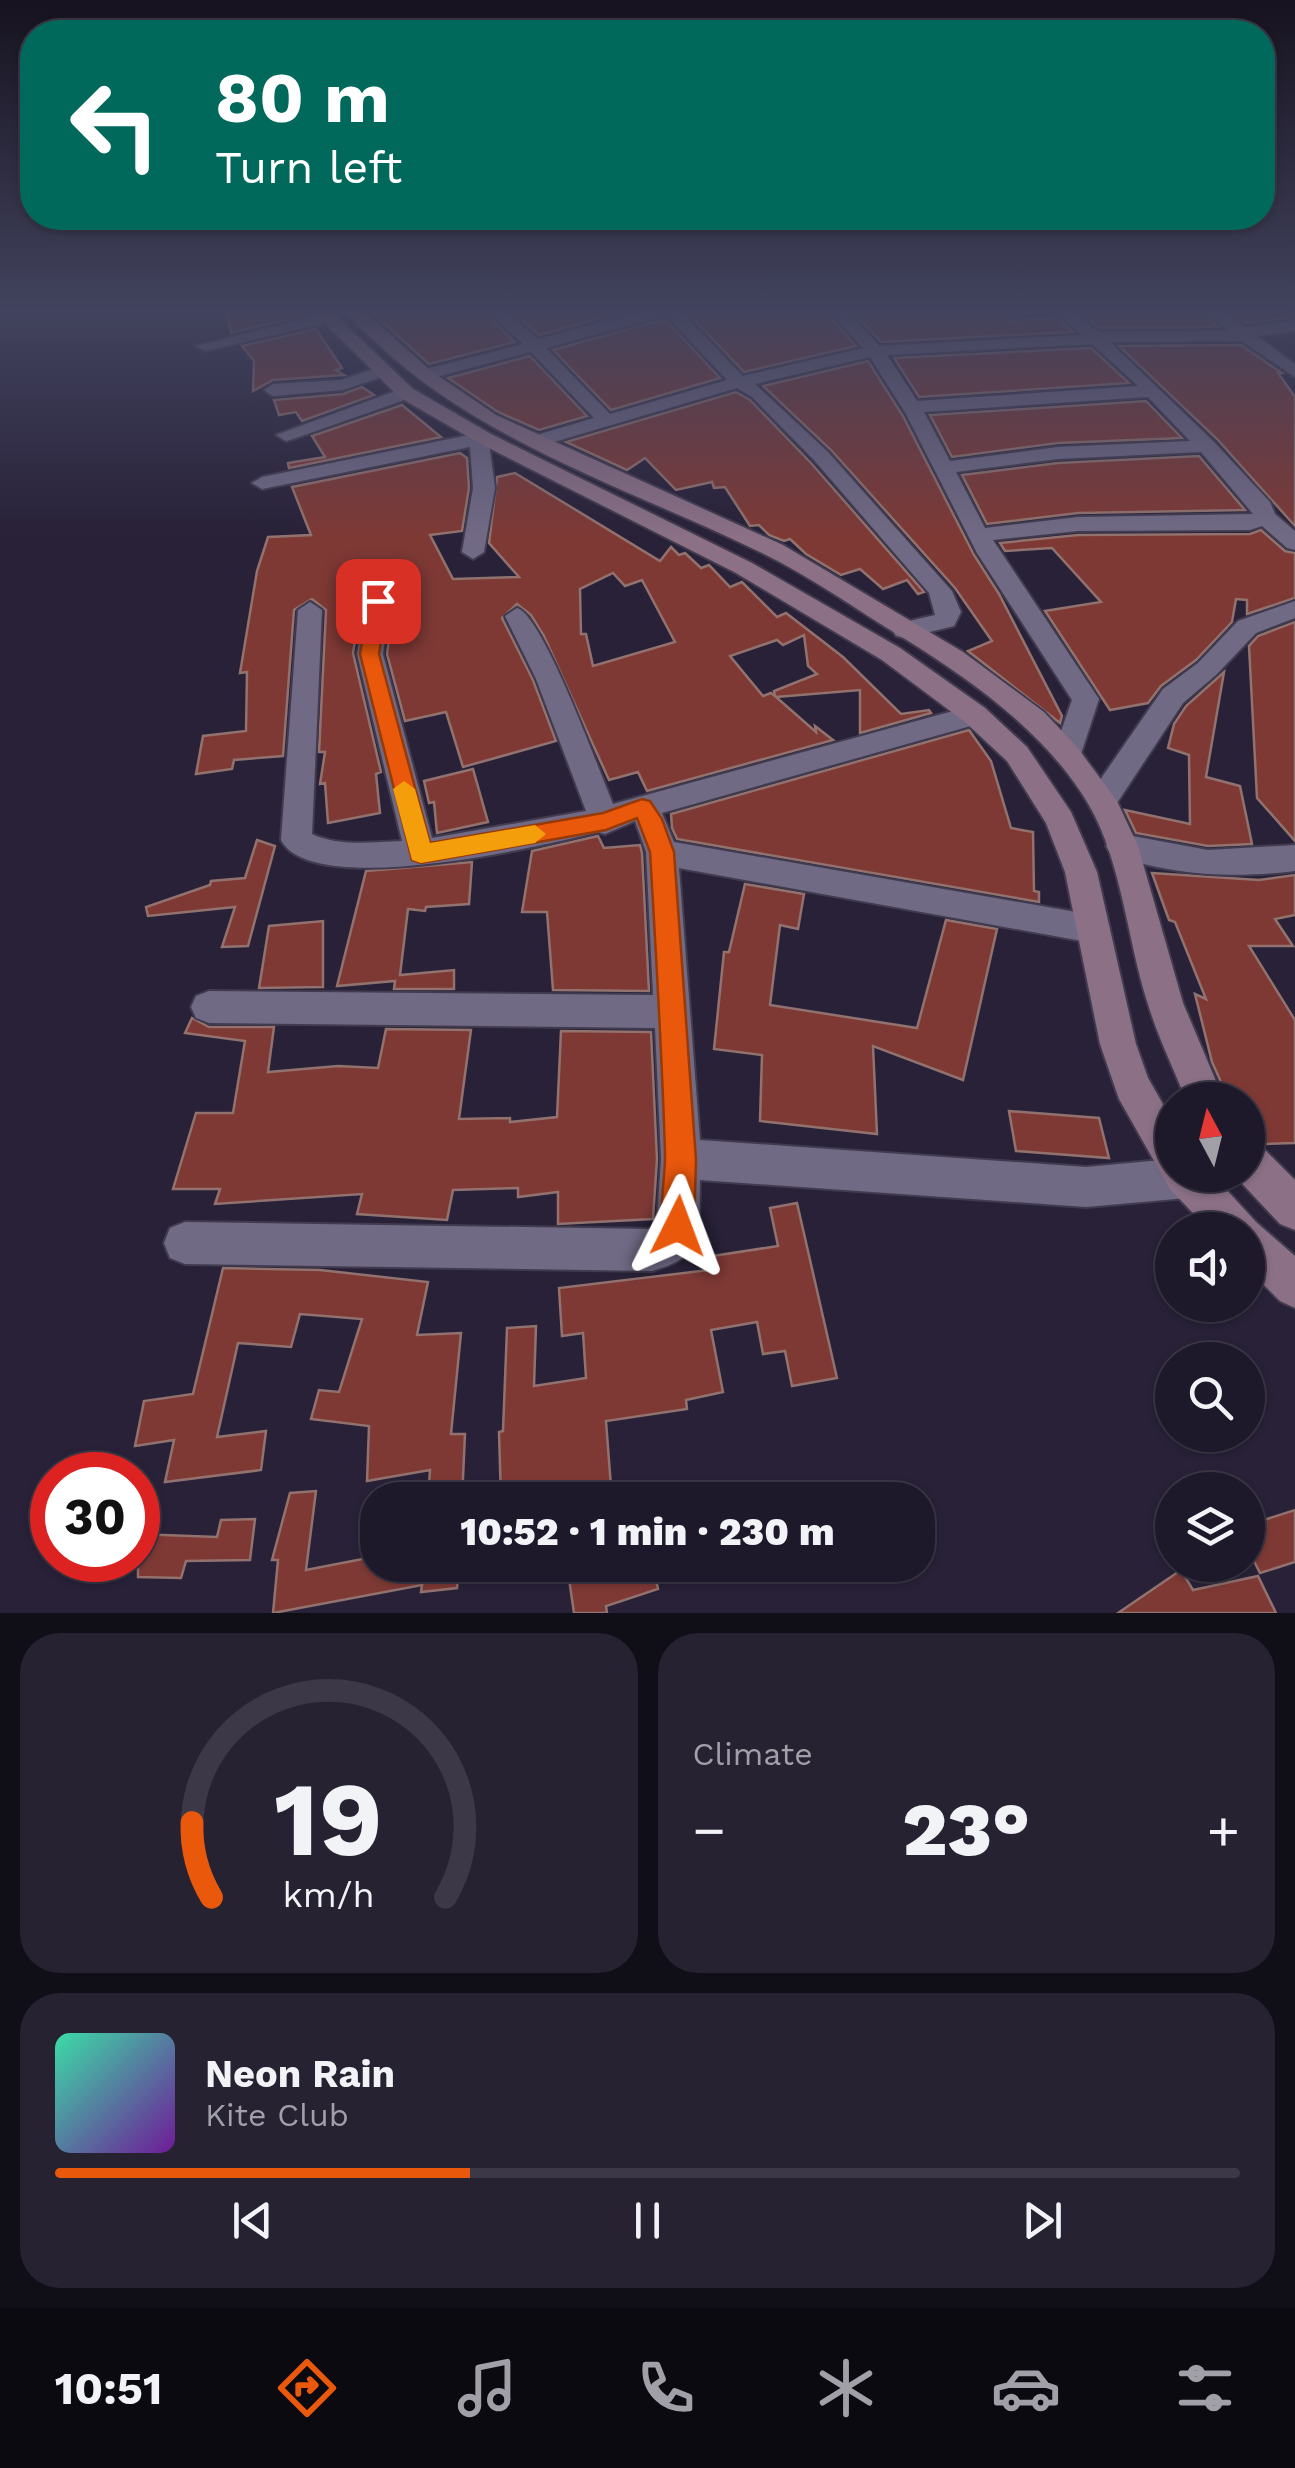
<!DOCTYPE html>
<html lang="en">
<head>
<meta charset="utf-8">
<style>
	:root { --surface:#1e192a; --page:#262232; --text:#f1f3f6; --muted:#a1a0a8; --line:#3c3847; --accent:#ea580c }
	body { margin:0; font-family:"Work Sans",sans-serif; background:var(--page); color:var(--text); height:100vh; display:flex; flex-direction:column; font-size:38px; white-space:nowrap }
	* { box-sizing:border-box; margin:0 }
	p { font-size:32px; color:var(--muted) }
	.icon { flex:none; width:55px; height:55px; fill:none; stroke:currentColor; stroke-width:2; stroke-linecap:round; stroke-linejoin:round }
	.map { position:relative; height:1613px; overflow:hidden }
	.panel { display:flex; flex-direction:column; gap:20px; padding:20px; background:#100e17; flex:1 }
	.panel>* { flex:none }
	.banner { position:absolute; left:20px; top:20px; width:1255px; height:210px; border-radius:40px; box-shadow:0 2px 8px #0004,0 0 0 2px var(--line); background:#00695c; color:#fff; overflow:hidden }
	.needle { width:65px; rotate:353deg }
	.buttons { position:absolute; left:1155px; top:1082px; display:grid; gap:20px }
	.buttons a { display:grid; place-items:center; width:110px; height:110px; border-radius:50%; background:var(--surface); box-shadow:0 2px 8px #0004,0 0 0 2px var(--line); font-size:50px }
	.speed { position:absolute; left:30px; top:1452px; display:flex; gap:20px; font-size:50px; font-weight:700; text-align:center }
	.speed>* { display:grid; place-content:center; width:130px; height:130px; border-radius:50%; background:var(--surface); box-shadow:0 2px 8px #0004,0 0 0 2px var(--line); line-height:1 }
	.speed .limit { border:15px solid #d22; background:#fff; color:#111 }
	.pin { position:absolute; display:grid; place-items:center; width:85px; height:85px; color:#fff; margin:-42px; border-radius:20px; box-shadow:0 5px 15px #0006 }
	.me { position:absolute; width:110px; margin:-55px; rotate:3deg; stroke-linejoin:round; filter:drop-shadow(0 0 8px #0008) }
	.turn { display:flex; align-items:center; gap:35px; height:210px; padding:0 30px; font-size:45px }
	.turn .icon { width:130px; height:130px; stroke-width:2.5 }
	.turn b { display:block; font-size:70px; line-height:85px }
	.big { font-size:75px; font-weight:800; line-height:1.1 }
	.panel .widget { flex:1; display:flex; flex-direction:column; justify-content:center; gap:15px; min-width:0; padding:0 35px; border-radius:40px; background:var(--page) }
	.panel .dial { align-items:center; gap:0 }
	.dial svg { height:260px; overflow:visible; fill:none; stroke:var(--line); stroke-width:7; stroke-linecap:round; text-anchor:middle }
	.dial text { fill:var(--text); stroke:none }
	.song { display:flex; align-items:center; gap:30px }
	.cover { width:120px; height:120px; border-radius:15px; background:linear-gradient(135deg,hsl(160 70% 55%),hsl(280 70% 35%)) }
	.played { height:10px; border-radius:5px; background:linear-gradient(90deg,var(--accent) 35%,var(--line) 35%) }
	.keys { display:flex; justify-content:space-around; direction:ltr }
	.heat { display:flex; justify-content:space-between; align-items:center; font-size:55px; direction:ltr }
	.panel .tiles { flex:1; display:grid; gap:20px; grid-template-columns:1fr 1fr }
	.widget:last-child { grid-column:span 2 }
	.trip { position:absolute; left:360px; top:1482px; width:575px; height:100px; border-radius:40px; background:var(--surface); box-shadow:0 2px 8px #0004,0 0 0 2px var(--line); font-weight:800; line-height:100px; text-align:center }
	.dock { display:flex; height:160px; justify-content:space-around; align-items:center; background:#0c0a11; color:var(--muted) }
	.dock .icon { width:70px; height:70px }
	.dock .active { color:var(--accent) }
	.dock b { font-size:45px; color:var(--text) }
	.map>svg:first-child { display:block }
</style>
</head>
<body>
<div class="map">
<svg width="1295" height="1613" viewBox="0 0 1295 1613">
	<rect width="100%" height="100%" fill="#282138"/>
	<g fill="#7e3935" stroke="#92726e" stroke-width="2.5" fill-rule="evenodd">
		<path d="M226,311H302L305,315L231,333Z"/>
		<path d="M370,311H483L515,342L429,364Z"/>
		<path d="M512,311H627L539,335Z"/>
		<path d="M686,311H825L856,346L744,372Z"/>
		<path d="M852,311H1005L1006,321L1058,318L1073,332L881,342Z"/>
		<path d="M1109,311H1200L1218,327L1099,328L1081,313Z"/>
		<path d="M1230,311H1295V317L1246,323Z"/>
		<path d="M665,319L720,378L611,410L553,350Z"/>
		<path d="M316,329L342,368L336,370L344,375L273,380L253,391L254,361L242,346Z"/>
		<path d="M1241,345L1282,373H1278L1295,397V526L1217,439L1119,346Z"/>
		<path d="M1091,348L1129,383L919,397L894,358Z"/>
		<path d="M530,356L587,416L539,430L498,412L448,378Z"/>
		<path d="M868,361L903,416L974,555L999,594L1062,716L1060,723L968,651L992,641L955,588L831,450L763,386Z"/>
		<path d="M362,387L374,395L302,421L296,412L279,415L274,400L343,394Z"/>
		<path d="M736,392L750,400L811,463L924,592L918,594L907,580L883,589L860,569L841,575L806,554L790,539L784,541L769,535L759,525L750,526L725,487L714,488L712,482L676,490L645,458L627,470L566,442Z"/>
		<path d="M1146,401L1182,438L1058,443L952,457L930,415Z"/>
		<path d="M402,405L441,437L289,468L288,463L325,457L312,436Z"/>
		<path d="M460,453L467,458L469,488L462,531L430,535L453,579L519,577L489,543L497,477L515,473L660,561L671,547L679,555L685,553L701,568L709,565L730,587L742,582L777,617L786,613L843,657L901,714L929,710L931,713L860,733V690L776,697L816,732L815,726L833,740L647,791L638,772L609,780L544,636L531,615L517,604L502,618L533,680L556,741L463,767L446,712L405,721L387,654L394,602L376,590L362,600L353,653L381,772L376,774L380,813L328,823L325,783L320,784L325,752H319L326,610L312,599L294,610L283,756L234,760L232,769L196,774L203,736L246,731L247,672L240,673L257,571L268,537L311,535L292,487ZM613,573L625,586L642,580L675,642L593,666L586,634H581L580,589ZM804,635L808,666L817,674L774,691L775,696L771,693L763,696L730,656L777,640L783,645Z"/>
		<path d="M1199,456L1245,510L1078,513L987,524L962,475L1058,463Z"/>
		<path d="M1261,530L1285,551L1295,553V598L1247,614V600L1236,599L1232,622L1196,660L1161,686L1148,703L1110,710L1045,611L1101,602L1052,548L1005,551L1000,543L1078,535L1250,534Z"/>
		<path d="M1295,622V841L1257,798L1249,646L1258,636Z"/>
		<path d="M1224,672L1206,777L1240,786L1252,844L1208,846L1136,833L1125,810L1190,824L1189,755L1168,748L1174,724L1186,706Z"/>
		<path d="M969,730L991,761L1011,828L1033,832L1034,891L1039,892V902L677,839L672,828L671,814Z"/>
		<path d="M473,769L488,822L437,833L434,802L429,803L424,781Z"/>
		<path d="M598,836L604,848L640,845L642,853L649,991L553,990L547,912H522L532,851Z"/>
		<path d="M257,840L275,846L248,946L222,947L235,907L148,916L146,907L210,885L211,881L245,878Z"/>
		<path d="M472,862L469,904L426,907L425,911L408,909L400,975L454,970V989H394L395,981L337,986L366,871Z"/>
		<path d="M1152,873L1259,880L1295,875V915L1275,919L1293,946H1249L1295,1020V1143L1265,1144L1248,1137V1100H1229L1212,1062L1195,994L1206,999L1175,922L1169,920Z"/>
		<path d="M745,884L804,894L798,929L780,925L770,1005L917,1028L946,920L997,929L963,1080L873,1046L877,1134L760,1121L762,1055L714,1049L724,952H729Z"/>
		<path d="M323,921V987L259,988L269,926Z"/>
		<path d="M192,1018L209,1027H274L268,1072L338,1066L378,1068L386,1029L471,1030L459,1119L510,1118V1122L557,1117L561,1031L651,1032L657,1159L653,1219L558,1224V1192L518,1197V1188L453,1190L447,1220L357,1214L362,1194L215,1204L220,1189H173L196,1113H233L245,1041L185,1033Z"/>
		<path d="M1009,1111L1099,1118L1109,1158L1016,1151Z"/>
		<path d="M797,1203L837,1378L792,1386L785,1351L763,1354L757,1322L711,1330L723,1392L686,1400L687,1409L606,1421L612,1500H501L499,1432L503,1431L507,1328L536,1326L534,1386L586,1378L583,1333L562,1336L559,1288L709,1270L706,1257L778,1246L770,1208Z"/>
		<path d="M223,1268L320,1270L428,1282L417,1335L461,1333L451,1434H465L462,1500H428L430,1470L367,1481L369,1426L311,1419L319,1390L339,1392L362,1319L300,1314L291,1347L238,1343L217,1437L266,1431L261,1470L165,1482L174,1440L135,1446L144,1401L193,1394Z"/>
		<path d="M316,1491L306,1570L378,1556V1565H467L468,1576L458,1578L457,1588L421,1592L422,1585L273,1613L278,1560H272L290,1493Z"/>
		<path d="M1295,1510V1562L1260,1573L1248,1549V1525Z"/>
		<path d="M255,1519L250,1560L186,1561L181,1578L138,1577V1534L217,1537L221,1520Z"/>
		<path d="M567,1565H653L658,1589L606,1606L607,1613H574Z"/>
		<path d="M1181,1570L1193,1590L1258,1576L1276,1613H1118Z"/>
	</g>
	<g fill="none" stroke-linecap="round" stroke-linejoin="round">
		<defs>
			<g id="street">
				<path d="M487,311H506L538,339L643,311H680L743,376L863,348L829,311H847L879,346L1082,335L1055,311H1073L1098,332L1229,331L1204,311H1223L1245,327L1295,321V331L1257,336L1295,364V377L1242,341L1110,342L1214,442L1270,502L1275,514L1295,531V550L1287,548L1262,526L1250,530L1078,531L993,540L1099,699L1081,754L1077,761L1067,764L1057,761L1053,754L1072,700L977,553L906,414L870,357L755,384L828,452L952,591L961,612L954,626L905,638L896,636L892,630L896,624L935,615L929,593L814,460L752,397L737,388L537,447L530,445V437L594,418L531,352L425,380L419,379V371L523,344ZM666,315L727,380L610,414L546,348ZM1092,344L1138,386L917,401L887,355ZM1148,397L1190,441L1058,447L950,461L924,412ZM1201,452L1253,514L1078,517L985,528L956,472L1058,459Z"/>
				<path d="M328,313L336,318L334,321L205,351L196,346Z"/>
				<path d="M382,366L391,371L388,375L343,390L273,396L264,390L273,384L341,380Z"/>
				<path d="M406,387L415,393L413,397L293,439L286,441L276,435Z"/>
				<path d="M484,432L494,438L489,443L495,488L484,552L473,559L462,552L473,488L470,447L262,489L252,483L262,477Z"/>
				<path d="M378,593L390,601L383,654L432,838L586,811L536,679L505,616L517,608C543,615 600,773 613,804L975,705L985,708L989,715L985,722L662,813L674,842L1093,915L1105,919L1110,929L1105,939L1093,943L679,868L700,1140L1086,1167L1172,1159V1175H1206L1201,1192L1187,1198L1086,1207L700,1180C699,1204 703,1240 682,1258C675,1264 661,1268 652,1271L185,1264L170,1258L164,1243L170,1228L185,1222L651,1229L657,1220L661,1159L655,1028L209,1023L196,1018L191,1007L196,996L209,991L653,995L646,852L635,821L605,834L598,832C543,846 312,900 281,840L298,610L310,602L322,610L312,834C339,847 373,842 402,841L357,654L366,601Z"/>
				<path d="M1295,601V618L1256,633L1216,675L1183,703L1113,809L1102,812L1091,809L1087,801L1091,793L1163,689L1198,663L1238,621Z"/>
				<path d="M1122,834L1208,850L1295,845V871C1231,879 1173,875 1111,855L1106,846L1111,837Z"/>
			</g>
			<g id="secondary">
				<path d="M313,311H331L413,389L491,434L752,563L900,648L985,708L1027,747L1071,812L1097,872L1136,1044L1148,1078L1172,1120V1175H1213L1256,1222L1295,1256V1308L1280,1301L1248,1269V1230H1209L1170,1189L1119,1099L1100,1044L1065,872L1046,823L1007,761L965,722L882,660L736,573L477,442L399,397Z"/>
				<path d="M346,311H364L431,371L496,415L783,545L963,652L1044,712L1077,747L1117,801L1138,846L1183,1003L1224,1100H1186C1173,1067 1157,1035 1147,1001C1127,938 1122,863 1089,805C1047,734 974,682 905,639C858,611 812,577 762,553C619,483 454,435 346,311Z"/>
				<path d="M1248,1141L1262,1147L1295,1180V1230L1280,1224L1234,1175H1248Z"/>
			</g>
		</defs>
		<use href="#street" stroke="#413b4f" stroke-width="4"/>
		<use href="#secondary" stroke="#413b4f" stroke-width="4"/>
		<use href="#street" fill="#716a85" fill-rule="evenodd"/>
		<use href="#secondary" fill="#8b7086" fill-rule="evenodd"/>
	</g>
	<linearGradient id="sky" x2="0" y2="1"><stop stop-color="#16121f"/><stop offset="0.58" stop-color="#42435e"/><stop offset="1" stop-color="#42435e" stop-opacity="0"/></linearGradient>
	<rect width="1295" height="537" fill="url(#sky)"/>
	<path fill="#ea580c" stroke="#983908" stroke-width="2.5" d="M378,596L388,601L379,654L430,843L603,813L642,799L650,801L662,819L674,852L696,1160L694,1226L689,1237L678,1241L667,1237C656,1212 666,1180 665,1153C662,1052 656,952 650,852L637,818L606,830L421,863L412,860L360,654L369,601Z"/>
	<path fill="#f59e0b" d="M404,781L415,789L430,843L535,825L546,834L535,843L421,863L412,860L393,789Z"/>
</svg>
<div class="buttons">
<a><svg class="needle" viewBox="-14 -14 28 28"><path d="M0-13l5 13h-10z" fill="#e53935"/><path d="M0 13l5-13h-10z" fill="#a1a0a8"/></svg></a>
<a><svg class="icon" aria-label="sound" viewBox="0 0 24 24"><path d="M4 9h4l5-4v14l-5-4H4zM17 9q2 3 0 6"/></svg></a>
<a><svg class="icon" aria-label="search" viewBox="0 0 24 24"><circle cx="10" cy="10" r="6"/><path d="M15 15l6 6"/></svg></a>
<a><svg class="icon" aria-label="layers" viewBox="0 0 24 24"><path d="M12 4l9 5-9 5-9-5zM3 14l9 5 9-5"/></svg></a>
</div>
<div class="speed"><div class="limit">30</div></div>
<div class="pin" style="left:378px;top:601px;background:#d93025"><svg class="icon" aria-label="arrive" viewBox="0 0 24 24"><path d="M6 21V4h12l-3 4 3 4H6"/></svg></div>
<svg class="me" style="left:678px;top:1226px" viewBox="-20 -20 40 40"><path d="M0-17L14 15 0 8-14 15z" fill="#ea580c" stroke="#fff" stroke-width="4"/></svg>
<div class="trip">10:52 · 1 min · 230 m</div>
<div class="banner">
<div class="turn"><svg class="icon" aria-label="left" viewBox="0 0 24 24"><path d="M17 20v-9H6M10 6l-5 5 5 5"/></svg><div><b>80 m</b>Turn left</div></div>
</div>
</div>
<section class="panel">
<div class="tiles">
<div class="widget dial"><svg viewBox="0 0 100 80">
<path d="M14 69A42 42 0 1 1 86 69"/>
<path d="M14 69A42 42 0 0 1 8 46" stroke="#ea580c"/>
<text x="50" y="56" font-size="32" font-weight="700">19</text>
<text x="50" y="72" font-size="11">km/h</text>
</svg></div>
<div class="widget"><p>Climate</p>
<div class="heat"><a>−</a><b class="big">23°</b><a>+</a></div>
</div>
<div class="widget">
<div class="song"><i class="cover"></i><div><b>Neon Rain</b><p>Kite Club</p></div></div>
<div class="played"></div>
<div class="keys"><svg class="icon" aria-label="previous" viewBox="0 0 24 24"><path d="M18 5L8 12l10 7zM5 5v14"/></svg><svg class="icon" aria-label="pause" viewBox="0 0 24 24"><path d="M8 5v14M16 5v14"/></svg><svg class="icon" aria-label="next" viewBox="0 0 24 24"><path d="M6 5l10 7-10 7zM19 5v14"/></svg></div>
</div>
</div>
</section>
<nav class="dock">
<b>10:51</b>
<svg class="icon active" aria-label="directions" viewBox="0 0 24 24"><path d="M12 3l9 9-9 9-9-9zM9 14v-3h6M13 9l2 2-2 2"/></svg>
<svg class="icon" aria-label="music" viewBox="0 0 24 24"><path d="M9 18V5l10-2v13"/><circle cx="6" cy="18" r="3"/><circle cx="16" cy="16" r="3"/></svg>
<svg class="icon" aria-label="phone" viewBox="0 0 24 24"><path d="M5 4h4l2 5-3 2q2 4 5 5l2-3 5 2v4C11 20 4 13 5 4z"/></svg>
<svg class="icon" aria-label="climate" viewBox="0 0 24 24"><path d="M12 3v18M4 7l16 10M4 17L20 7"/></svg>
<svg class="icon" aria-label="car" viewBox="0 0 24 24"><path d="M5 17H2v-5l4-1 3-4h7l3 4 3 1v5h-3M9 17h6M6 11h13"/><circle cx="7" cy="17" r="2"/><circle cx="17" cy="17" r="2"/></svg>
<svg class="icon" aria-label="filters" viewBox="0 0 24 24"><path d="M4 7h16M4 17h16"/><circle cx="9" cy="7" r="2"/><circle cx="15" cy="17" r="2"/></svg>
</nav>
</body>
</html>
